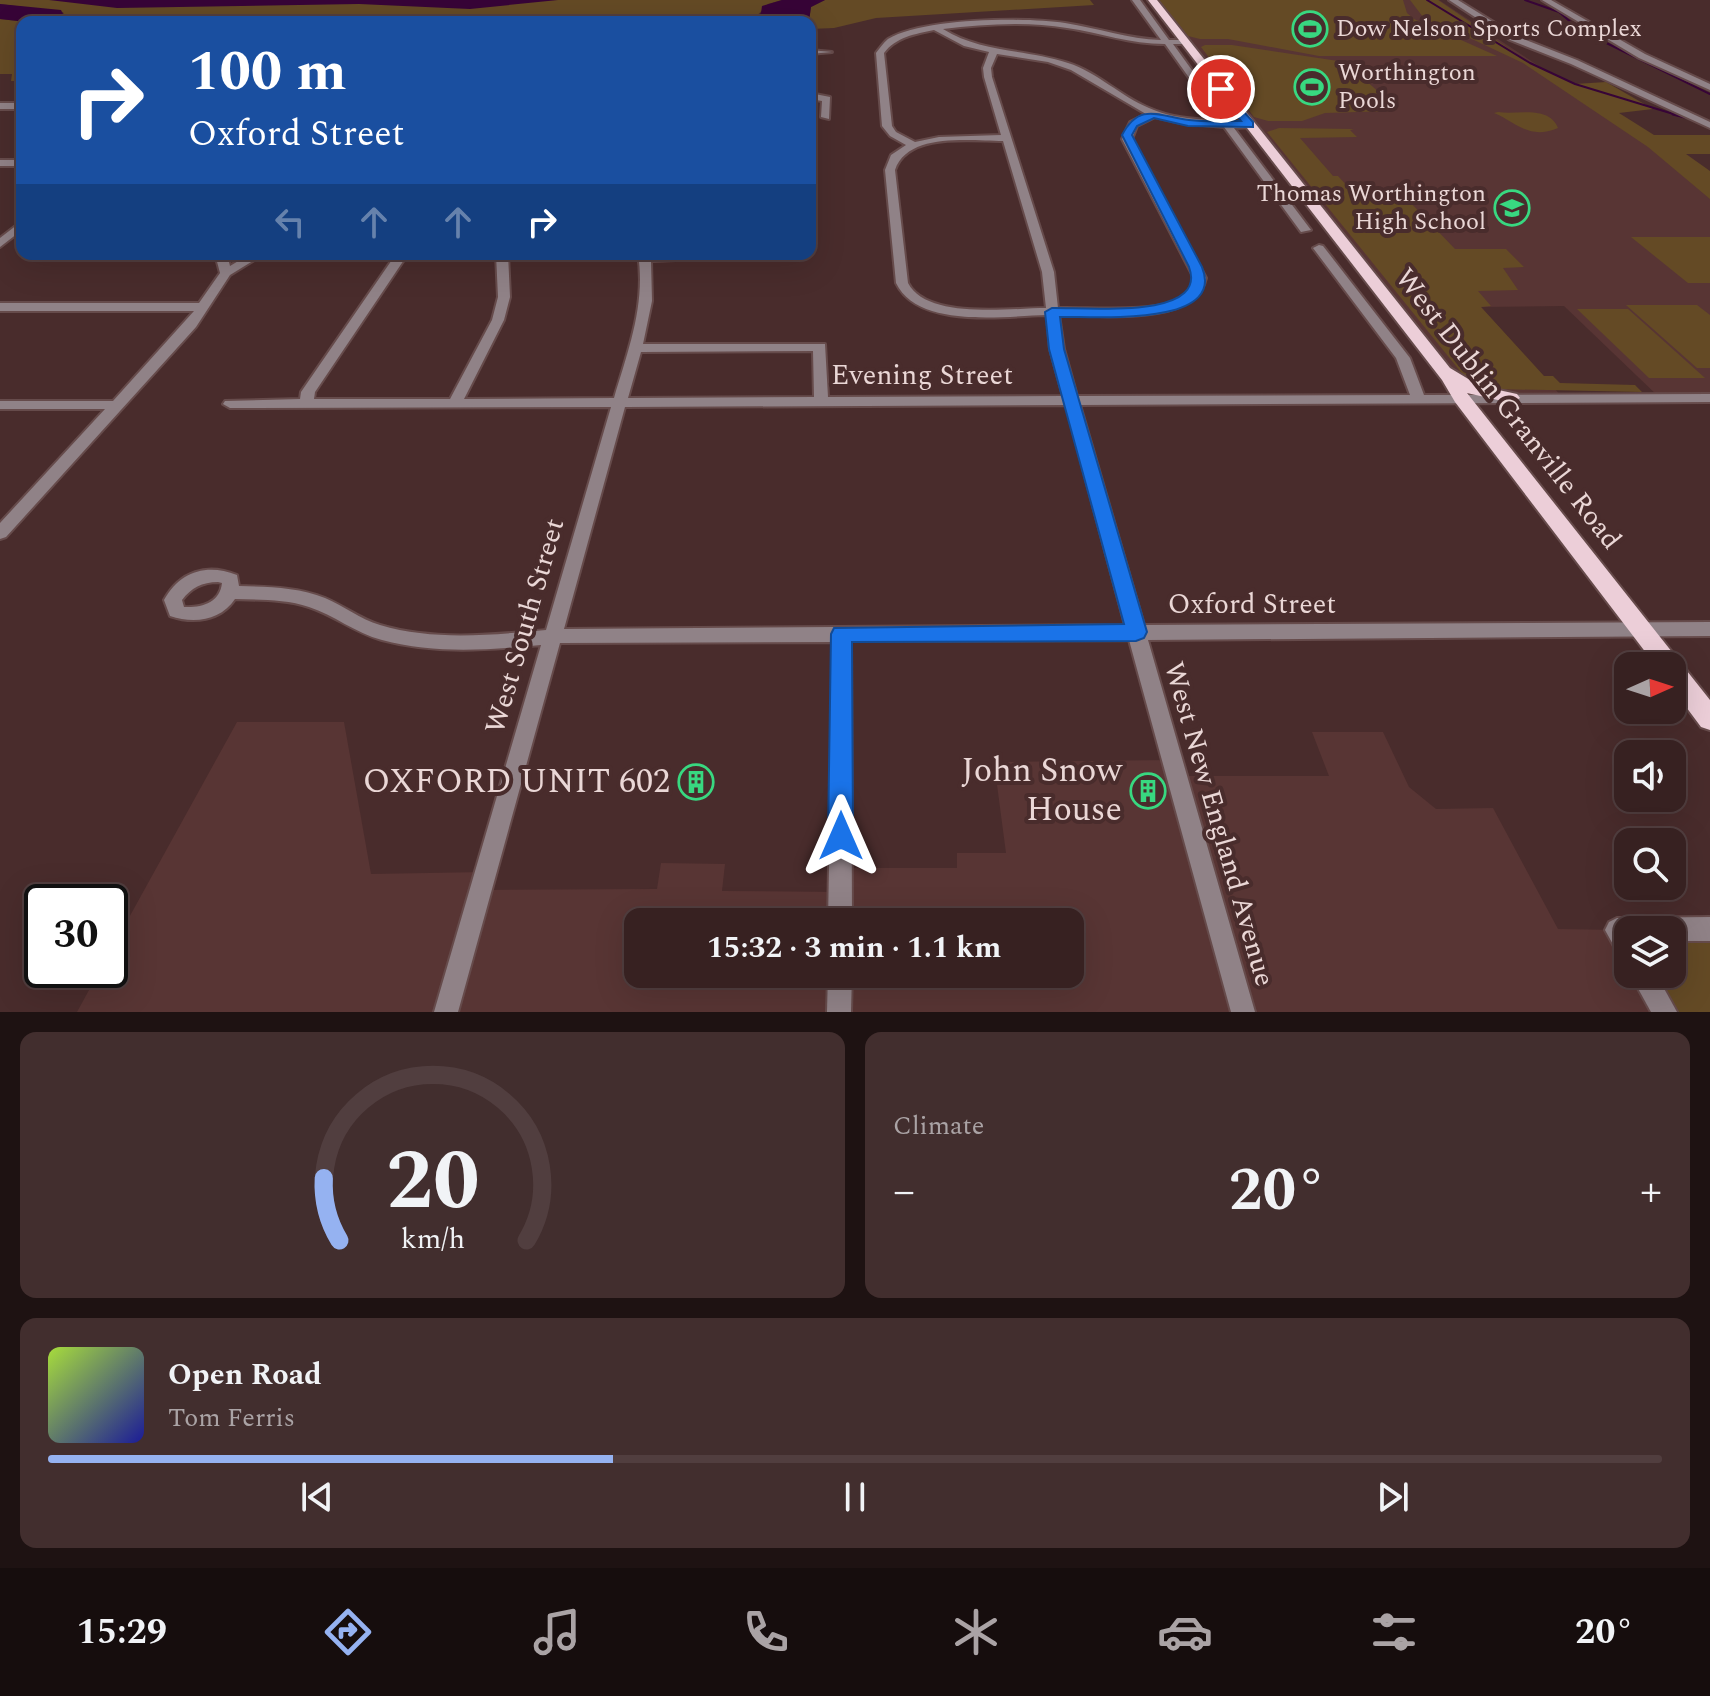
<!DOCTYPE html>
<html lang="en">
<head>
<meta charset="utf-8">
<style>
	:root { --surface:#372121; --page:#422e2e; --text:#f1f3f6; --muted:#aaa3a5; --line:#513e3f; --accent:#95b2f1 }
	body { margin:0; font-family:Spectral,serif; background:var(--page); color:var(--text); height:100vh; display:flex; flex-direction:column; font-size:30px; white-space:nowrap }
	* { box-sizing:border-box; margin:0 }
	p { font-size:26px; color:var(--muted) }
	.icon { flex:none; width:44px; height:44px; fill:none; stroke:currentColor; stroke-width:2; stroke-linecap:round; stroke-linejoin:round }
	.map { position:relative; height:1012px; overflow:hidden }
	.panel { display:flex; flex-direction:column; gap:20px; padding:20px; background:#1e1212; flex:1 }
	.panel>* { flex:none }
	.banner { position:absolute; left:16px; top:16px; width:800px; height:244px; border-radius:16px; box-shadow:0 8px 32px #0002,0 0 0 2px var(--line); background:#1a4fa0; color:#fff; overflow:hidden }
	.needle { width:52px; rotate:87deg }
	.tools { position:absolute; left:1614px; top:652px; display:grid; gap:16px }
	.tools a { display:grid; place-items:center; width:72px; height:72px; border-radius:16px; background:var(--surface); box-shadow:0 8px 32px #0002,0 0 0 2px var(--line); font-size:40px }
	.speed { position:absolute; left:24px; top:884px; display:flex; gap:16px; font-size:40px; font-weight:700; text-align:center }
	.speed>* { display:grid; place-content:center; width:104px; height:104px; border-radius:50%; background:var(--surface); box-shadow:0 8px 32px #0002,0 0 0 2px var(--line); line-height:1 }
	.speed .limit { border:4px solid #111; border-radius:12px; background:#fff; color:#111 }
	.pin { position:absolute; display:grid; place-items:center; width:68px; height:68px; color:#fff; margin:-34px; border:4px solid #fff; border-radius:50%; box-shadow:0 2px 8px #0007 }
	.me { position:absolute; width:88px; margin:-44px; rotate:0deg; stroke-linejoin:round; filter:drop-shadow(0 0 6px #0008) }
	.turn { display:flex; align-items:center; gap:28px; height:168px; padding:0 40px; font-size:36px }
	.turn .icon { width:104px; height:104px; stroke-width:2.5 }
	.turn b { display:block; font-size:56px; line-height:68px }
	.lanes { display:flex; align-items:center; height:76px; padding:0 40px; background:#0003; justify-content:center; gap:40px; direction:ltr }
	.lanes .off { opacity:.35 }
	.big { font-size:60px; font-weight:700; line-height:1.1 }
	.panel .widget { flex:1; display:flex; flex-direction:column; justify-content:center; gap:12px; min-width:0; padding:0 28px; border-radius:16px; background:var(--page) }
	.panel .dial { align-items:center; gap:0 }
	.dial svg { height:208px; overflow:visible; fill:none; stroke:var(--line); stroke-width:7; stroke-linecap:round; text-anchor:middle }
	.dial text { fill:var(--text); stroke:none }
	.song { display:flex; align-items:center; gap:24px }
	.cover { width:96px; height:96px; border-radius:12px; background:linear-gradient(135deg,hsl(80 70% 55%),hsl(240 70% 35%)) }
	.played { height:8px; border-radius:4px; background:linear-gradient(90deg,var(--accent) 35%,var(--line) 35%) }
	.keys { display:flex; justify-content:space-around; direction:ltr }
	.heat { display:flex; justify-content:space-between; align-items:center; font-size:44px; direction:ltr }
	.panel .tiles { flex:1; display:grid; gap:20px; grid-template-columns:1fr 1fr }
	.widget:last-child { grid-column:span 2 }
	.trip { position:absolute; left:624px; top:908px; width:460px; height:80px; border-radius:16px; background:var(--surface); box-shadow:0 8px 32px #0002,0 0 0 2px var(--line); font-weight:700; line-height:80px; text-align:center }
	.tab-bar { display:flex; height:128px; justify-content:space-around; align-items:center; background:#160d0d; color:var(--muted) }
	.tab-bar .icon { width:56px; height:56px }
	.tab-bar .current { color:var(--accent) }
	.tab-bar b { font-size:36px; color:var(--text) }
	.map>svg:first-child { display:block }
</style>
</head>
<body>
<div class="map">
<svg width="1710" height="1012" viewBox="0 0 1710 1012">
	<rect width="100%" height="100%" fill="#492c2c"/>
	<g fill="#583534" fill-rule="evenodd">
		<path d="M1151,0H1439L1710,179V398H1660L1564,306L1481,307L1563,398L1484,394L1437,364Z"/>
		<path d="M237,722H344L371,874L485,872L481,890L657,889L661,863L725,864L722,891L840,892V868H957V853H1006L994,762L1172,760L1177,776H1329L1312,732H1383L1409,787L1436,809L1493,808L1558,929L1617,930L1628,949V974H1642L1665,1012H77L100,970H110V952ZM638,922H1070V974H638Z"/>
	</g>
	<g fill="#644a25">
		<path d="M0,0H782L768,4L751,22H67L63,12L0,4Z"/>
		<path d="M825,0H1090L1094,5L876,18L834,28L810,29V22H804L809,21L811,7Z"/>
		<path d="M1159,0H1403L1407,13L1414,19L1497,56H1319L1228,39H1200L1188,36Z"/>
		<path d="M1410,0H1438L1530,63L1575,84L1606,82L1653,109L1619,113L1654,135H1710V154H1686L1710,171V199L1648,147L1523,63L1457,32L1426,21Z"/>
		<path d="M0,19L18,21L22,27V81H11L12,74H0Z"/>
		<path d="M1205,45H1232L1345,62L1391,103L1344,104L1384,105L1391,111L1325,113L1302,121H1268L1254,117L1201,47Z"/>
		<path d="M1498,112C1517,115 1549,105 1558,128C1528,140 1518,123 1494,113Z"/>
		<path d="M1279,128L1354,129L1350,130L1357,137L1300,138L1333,176H1338L1359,199H1407L1455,249H1506L1524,267L1503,268L1518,290L1478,291L1491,306L1481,307L1544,376H1553L1560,383L1635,385L1642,392L1495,389L1464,376L1267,132Z"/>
		<path d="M1631,237H1710V283H1688Z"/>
		<path d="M1626,305H1697L1710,315V368H1697Z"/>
		<path d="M1577,309H1628L1705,378H1649Z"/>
		<path d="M1672,937L1710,938V1012H1675L1653,974H1672Z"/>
	</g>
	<g fill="#370437">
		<path d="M49,0H558L470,9L359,4L117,8Z"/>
		<path d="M782,0H825L811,7L809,21L751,22L761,13L762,6Z"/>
		<path d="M0,4L61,10L67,22H22V27L18,21L0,19Z"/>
	</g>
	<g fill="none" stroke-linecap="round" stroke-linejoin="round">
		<g stroke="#370437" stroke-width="2">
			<path d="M1427,0L1530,63L1575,84L1680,116"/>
			<path d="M1525,0L1559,12L1580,30L1710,94"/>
		</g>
		<path stroke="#370437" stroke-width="3" d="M1673,114L1685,117"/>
		<defs>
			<g id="minor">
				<path d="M1132,0H1140L1169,40H1188V44H1173L1202,84L1201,86H1195L1165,44C1130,44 1101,33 1067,28C1027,21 983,24 943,29C981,53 1026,49 1068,63C1097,72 1120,96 1149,108C1182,123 1217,118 1252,123V127L1234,128L1311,230L1301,232L1224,127L1181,123L1155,117L1137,126L1132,139L1206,278C1196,327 1099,315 1059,315L1064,349L1077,396L1410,395L1396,358L1313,248L1319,245L1323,246L1410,358L1424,395L1710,394V402L1080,405L1144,625L1710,622V636L1148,640L1255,1012H1231L1129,640L851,641L852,922H828L833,642L560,643L458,1012H434L541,645C488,650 434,654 382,640C355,633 334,615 309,607C285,599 259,600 235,599C220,621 194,624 170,616L164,600C180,571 207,563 237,575L239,586C268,587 298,587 325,598C344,606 360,619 380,625C433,641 492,635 546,630L611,407L230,408L223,404L225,401L300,399L301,392L396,254H408L315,392L314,399H450L492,320L498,297L496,254H508L510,297L504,320L464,399L614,398C628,351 646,304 638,254H755L749,257L651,261L652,301L643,344H825L828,397L1063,396L1050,349L1047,315C1004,316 918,329 896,283L885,170L891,155L906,145L890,136L882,126L876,53C880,48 883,43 888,39C923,18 1023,17 1065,23C1098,28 1128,39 1161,40ZM934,30L964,46L989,52L983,68L984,77L1001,135L939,137L915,142L896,132L892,126L884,53C896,37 915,34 934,30ZM997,54L1048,62L1071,70L1146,114L1130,122L1122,139L1194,278C1192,288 1189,294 1180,299C1156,313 1088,307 1058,308L1054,272L992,77L991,68ZM1003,141L1042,272L1046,308C1011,308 927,320 908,283L895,170C908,132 970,141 1003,141ZM813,351L814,397L628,398L641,352ZM1066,405L1125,625L564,629L625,407ZM218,582L222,583C220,603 201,608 184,607L182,600C191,588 202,582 218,582Z"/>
				<path d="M1449,0H1458L1516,36L1577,60L1710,122V128L1571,64L1510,40Z"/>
				<path d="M1542,0H1551L1645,54L1710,84V90L1639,58Z"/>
				<path d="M810,50L832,52L810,54Z"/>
				<path d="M810,93L830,97L829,119L821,117L822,101L810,99Z"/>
				<rect x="0" y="103" width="22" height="6"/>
				<rect x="0" y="160" width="22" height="6"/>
				<path d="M22,221V230L0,247V238Z"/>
				<path d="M215,254H227L230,266L250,254H264L230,275L196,327L6,537L0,539V523L105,409H0V401H113L194,311H0V303H199L220,273Z"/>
				<path d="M1710,917V941H1672V930H1628V961L1620,957L1605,930L1609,922L1617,918Z"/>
				<path d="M828,974H852L851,1012H827Z"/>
				<path d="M1630,974H1656L1677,1012H1651Z"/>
			</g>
			<path id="major" d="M1148,0H1157L1450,368L1480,386L1517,394L1520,398L1511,403L1467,393L1710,700V730L1701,727L1672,688V666H1656L1455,402L1442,380Z"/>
		</defs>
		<use href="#minor" stroke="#664b4b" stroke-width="4"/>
		<use href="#major" stroke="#664b4b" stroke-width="4"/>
		<use href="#minor" fill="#908287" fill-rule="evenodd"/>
		<use href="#major" fill="#ecced8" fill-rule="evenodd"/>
	</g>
	<path fill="#1a73e8" stroke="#114b97" stroke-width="2" d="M1221,86L1253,122V127L1188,126L1154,118L1137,126L1132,135L1202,267C1227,328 1091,316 1060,317L1064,349L1147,632L1144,638L1136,641L852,642L853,836L849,845L841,848L832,845L828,836L831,634L834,628L1124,624L1049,349L1045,312L1052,308C1082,307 1209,321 1189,267L1122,135C1140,101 1160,117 1189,120C1206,122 1224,121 1241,121L1216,89Z"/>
	<defs>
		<symbol id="stadium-ring" viewBox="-11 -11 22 22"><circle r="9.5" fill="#492c2c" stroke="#38d880" stroke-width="1.5"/><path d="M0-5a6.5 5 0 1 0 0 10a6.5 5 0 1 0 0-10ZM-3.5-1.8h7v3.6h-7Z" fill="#38d880"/></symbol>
		<symbol id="school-ring" viewBox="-11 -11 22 22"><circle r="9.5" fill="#492c2c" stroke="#38d880" stroke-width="1.5"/><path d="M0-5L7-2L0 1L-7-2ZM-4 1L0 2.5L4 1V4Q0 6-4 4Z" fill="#38d880"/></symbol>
		<symbol id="building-ring" viewBox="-11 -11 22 22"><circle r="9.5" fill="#492c2c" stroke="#38d880" stroke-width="1.5"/><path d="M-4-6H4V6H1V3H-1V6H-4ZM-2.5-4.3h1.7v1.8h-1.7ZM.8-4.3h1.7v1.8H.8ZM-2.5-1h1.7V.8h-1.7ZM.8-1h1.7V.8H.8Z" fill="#38d880"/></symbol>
	</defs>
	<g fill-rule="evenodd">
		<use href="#stadium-ring" x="1290" y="9" width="40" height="40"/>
		<use href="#stadium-ring" x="1292" y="67" width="40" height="40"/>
		<use href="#school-ring" x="1492" y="188" width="40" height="40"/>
		<use href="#building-ring" x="676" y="762" width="40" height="40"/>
		<use href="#building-ring" x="1128" y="771" width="40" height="40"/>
	</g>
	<g text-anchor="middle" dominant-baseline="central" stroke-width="8" stroke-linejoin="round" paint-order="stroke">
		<g font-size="24" fill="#ead7d6" stroke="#492c2c" text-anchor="start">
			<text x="1336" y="29">Dow Nelson Sports Complex</text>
			<text x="1338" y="73">Worthington<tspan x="1338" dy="28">Pools</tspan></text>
			<text x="1486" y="194" text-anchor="end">Thomas Worthington<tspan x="1486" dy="28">High School</tspan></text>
		</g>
		<g font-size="28" fill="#ead7d6" stroke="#492c2c">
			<text x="922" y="375">Evening Street</text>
			<text transform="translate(1508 409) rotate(52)">West Dublin Granville Road</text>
			<text x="1252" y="604">Oxford Street</text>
			<text transform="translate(525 626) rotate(-74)">West South Street</text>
			<text transform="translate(1219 824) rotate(74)">West New England Avenue</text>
		</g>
		<g font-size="34" fill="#ead7d6" stroke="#492c2c" text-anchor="end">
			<text x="1122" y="771">John Snow<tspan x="1122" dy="39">House</tspan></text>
			<text x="670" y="782">OXFORD UNIT 602</text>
		</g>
	</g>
</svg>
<div class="tools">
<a><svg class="needle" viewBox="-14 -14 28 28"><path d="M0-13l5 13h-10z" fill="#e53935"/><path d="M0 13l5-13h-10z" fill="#aaa3a5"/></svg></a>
<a><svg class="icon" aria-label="sound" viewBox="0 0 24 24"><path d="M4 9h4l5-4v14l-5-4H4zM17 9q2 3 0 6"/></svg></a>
<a><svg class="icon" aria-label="search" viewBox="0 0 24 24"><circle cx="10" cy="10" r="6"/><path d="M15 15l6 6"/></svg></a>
<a><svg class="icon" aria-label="layers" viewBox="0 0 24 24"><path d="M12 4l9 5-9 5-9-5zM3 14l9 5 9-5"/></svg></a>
</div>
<div class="speed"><div class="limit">30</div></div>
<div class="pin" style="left:1221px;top:89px;background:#d93025"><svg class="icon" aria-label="arrive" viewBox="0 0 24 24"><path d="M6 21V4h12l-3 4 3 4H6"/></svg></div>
<svg class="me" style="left:841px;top:836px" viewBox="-20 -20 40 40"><path d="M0-17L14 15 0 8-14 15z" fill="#1a73e8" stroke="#fff" stroke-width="4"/></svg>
<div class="trip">15:32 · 3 min · 1.1 km</div>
<div class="banner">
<div class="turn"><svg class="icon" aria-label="right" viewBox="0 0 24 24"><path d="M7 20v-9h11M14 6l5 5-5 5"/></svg><div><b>100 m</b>Oxford Street</div></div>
<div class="lanes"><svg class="icon off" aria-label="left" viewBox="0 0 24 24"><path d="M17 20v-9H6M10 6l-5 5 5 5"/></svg><svg class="icon off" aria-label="ahead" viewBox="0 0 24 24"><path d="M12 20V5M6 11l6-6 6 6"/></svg><svg class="icon off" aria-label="ahead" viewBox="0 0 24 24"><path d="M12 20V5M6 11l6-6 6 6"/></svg><svg class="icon" aria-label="right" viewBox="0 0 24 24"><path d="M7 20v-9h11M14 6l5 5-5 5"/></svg></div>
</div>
</div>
<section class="panel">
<div class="tiles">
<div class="widget dial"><svg viewBox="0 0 100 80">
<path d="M14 69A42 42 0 1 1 86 69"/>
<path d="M14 69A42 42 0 0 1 8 45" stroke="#95b2f1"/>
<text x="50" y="56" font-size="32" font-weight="700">20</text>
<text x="50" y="72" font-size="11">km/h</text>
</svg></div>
<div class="widget"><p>Climate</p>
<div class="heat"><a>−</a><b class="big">20°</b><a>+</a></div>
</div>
<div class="widget">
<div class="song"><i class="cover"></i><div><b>Open Road</b><p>Tom Ferris</p></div></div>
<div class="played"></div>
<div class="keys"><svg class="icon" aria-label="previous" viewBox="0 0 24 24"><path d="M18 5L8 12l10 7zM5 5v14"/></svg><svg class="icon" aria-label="pause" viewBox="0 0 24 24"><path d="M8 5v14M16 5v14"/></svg><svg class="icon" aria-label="next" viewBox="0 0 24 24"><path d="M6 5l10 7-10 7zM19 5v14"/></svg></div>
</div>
</div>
</section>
<nav class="tab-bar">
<b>15:29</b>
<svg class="icon current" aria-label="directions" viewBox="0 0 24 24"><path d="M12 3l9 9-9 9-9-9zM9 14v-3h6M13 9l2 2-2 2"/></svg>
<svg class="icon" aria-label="music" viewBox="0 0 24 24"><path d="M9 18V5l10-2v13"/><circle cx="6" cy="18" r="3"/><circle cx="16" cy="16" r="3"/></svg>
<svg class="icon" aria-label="phone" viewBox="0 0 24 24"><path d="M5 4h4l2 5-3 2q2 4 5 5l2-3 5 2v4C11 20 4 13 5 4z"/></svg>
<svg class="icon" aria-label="climate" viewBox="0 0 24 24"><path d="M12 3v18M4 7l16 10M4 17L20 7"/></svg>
<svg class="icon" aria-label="car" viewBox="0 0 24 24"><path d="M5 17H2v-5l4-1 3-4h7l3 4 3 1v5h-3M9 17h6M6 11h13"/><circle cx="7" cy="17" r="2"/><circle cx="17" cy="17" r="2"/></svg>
<svg class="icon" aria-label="filters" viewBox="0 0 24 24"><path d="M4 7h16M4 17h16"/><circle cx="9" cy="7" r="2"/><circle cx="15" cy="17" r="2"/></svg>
<b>20°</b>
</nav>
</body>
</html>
